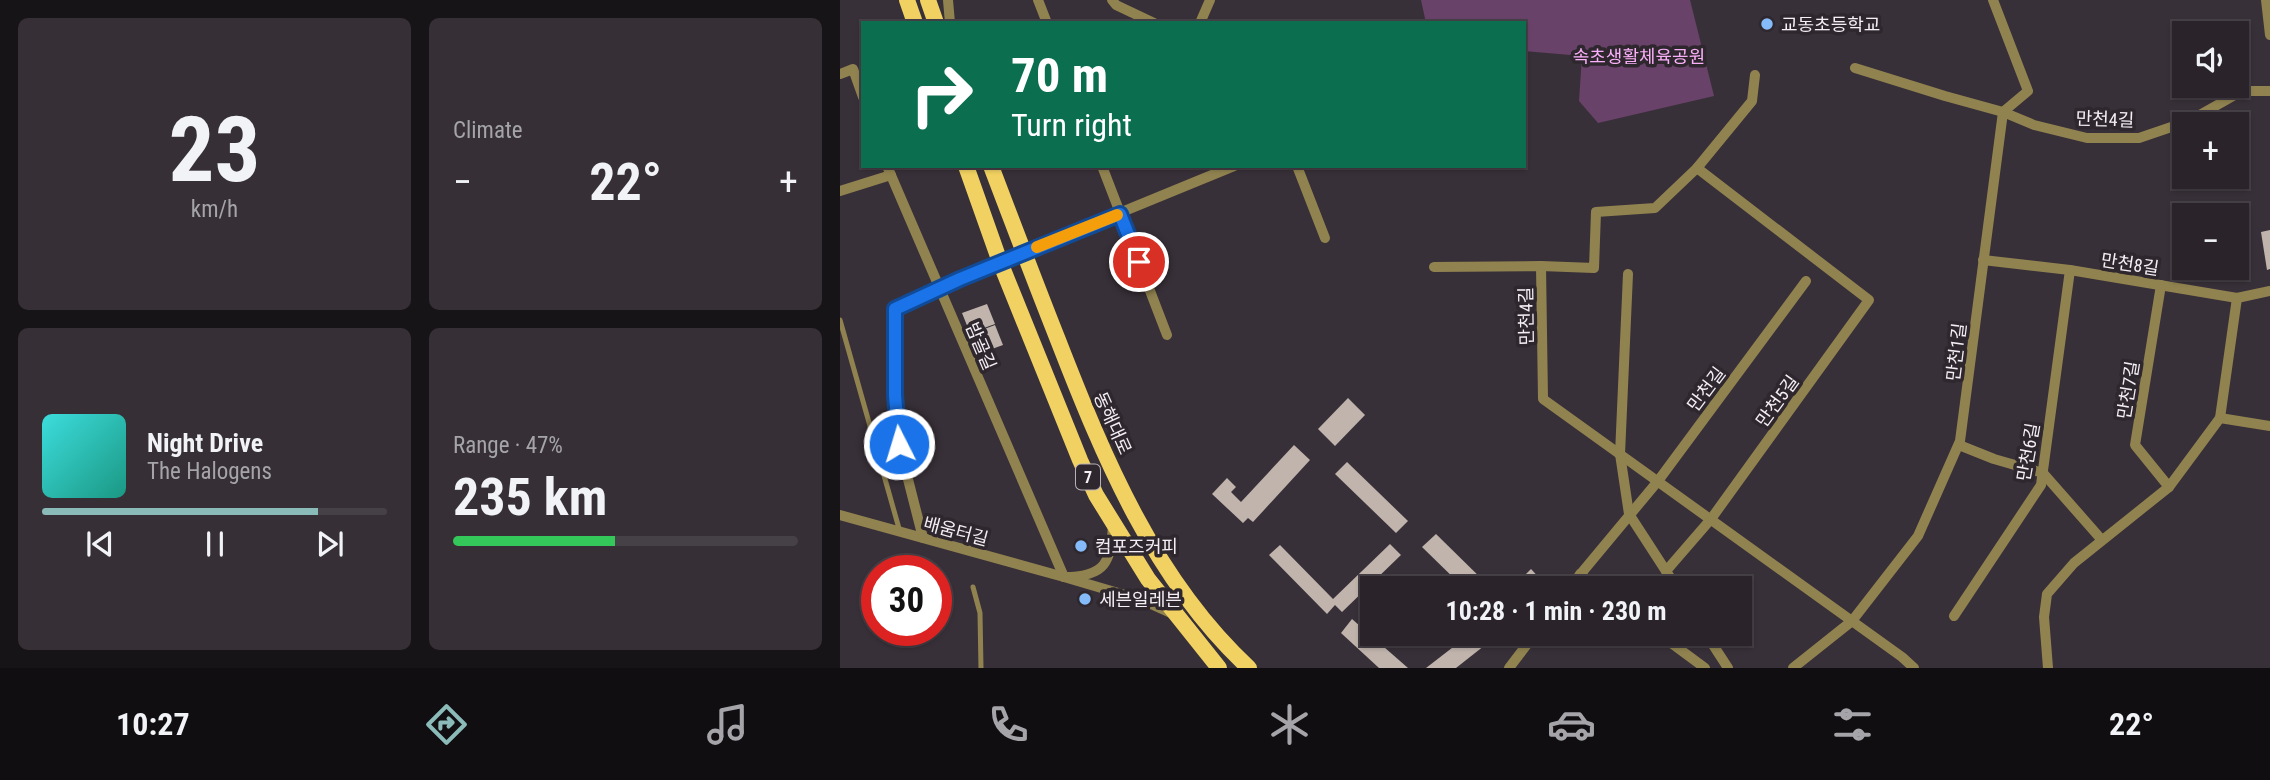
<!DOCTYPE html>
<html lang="en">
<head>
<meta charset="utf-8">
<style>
	:root { --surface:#2a242a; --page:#363036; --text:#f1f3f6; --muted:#a5a4a8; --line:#464147; --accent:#8bbbb9 }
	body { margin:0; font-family:"Roboto Condensed","Noto Sans KR",sans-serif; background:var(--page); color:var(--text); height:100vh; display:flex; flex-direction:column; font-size:26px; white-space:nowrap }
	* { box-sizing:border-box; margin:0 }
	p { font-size:23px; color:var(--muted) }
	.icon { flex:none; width:38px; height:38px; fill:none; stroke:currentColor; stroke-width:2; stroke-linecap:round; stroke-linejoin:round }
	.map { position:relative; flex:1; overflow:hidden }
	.details { display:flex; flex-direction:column; gap:18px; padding:18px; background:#171417; width:840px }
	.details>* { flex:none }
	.banner { position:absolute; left:21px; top:21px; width:665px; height:147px; border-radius:0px; box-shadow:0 2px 5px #0004,0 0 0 2px var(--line); background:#0b6e4f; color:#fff; overflow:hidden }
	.buttons { position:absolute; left:1332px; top:21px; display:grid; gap:14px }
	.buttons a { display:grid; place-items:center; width:77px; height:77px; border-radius:0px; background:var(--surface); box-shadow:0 2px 5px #0004,0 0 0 2px var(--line); font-size:35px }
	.speed { position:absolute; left:21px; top:555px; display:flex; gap:14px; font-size:35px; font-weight:700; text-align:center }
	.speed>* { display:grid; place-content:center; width:91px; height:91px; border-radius:50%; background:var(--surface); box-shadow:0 2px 5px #0004,0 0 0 2px var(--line); line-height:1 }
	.speed .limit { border:10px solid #d22; background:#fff; color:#111 }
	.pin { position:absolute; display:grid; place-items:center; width:60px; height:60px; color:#fff; margin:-30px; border:4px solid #fff; border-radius:50%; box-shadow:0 2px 7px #0007 }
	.me { position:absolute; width:77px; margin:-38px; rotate:355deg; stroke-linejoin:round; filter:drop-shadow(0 0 5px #0008) }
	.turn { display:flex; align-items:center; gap:24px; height:147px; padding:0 35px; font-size:32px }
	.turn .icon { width:91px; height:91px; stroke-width:2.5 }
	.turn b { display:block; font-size:49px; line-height:60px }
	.big { font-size:52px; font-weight:700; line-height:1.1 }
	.details .card { flex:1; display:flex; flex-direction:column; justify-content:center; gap:10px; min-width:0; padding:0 24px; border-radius:10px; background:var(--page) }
	.details .dial { align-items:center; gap:0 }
	.dial b { font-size:91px; line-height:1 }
	.song { display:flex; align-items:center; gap:21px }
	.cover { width:84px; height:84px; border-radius:10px; background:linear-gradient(135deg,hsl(180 70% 55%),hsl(170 70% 35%)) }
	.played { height:7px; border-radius:4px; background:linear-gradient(90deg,var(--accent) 80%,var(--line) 80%) }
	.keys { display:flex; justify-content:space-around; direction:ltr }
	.heat { display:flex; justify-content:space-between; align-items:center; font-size:38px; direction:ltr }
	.charge { height:10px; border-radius:5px; background:linear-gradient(90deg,#34c759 47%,var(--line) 0) }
	.details .tiles { flex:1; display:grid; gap:18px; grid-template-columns:repeat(2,1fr) }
	.trip { position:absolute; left:520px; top:576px; width:392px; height:70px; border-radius:0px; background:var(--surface); box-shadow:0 2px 5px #0004,0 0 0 2px var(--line); font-weight:700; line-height:70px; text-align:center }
	.tab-bar { display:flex; height:112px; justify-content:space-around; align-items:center; background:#110e11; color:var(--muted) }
	.tab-bar .icon { width:49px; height:49px }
	.tab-bar .current { color:var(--accent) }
	.tab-bar b { font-size:32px; color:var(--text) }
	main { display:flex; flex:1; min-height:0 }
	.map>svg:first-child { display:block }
</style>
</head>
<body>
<main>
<section class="details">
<div class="tiles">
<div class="card dial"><b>23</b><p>km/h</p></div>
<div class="card"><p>Climate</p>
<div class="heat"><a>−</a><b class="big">22°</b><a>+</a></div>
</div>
<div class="card">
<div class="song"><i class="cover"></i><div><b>Night Drive</b><p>The Halogens</p></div></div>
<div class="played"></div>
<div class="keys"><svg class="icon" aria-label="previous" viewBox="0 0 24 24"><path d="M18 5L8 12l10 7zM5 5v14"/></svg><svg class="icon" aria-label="pause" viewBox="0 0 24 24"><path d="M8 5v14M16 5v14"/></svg><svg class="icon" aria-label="next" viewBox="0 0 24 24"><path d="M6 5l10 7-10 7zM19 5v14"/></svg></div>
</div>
<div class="card"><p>Range · 47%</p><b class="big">235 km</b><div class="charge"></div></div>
</div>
</section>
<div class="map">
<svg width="1430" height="668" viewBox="0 0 1430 668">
	<rect width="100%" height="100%" fill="#383038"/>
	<path fill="#694269" d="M581,0H850L874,96L758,123L739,101L742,56L684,51V23H586Z"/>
	<g fill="#c0b4ad">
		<path d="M1430,230V269L1427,270L1421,232Z"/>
		<path d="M147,304L155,324L130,333L122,313Z"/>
		<path d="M155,325L163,345L138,354L131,334Z"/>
		<path d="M508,398L525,415L495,446L478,429Z"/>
		<path d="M454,445L470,460L413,522L408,518L403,523L372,494L387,478L396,487L391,492L401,502Z"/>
		<path d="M507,462L568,521L556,533L495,474Z"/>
		<path d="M596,534L651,588H624L582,547Z"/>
		<path d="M550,544L561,555L502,612L495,605L487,614L429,555L440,545L493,599Z"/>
		<path d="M691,569L704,583L699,588H672Z"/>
		<path d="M512,619L568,668H539L501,633Z"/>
		<path d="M630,634H641L649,642L616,668H586Z"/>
	</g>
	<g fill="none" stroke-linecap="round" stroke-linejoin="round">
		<g stroke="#918350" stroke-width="5">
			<path d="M0,320L60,532"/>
			<path d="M133,587L140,613L141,668"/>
		</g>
		<g stroke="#918350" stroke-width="10">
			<path d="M108,0L110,23"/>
			<path d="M198,0L207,23"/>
			<path d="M272,0L276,5L314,23"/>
			<path d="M1426,0L1430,35"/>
			<path d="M360,23L370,0"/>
			<path d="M1015,68L1105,96L1163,112L1194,125L1247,138H1299L1349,121L1402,91H1430"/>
			<path d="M0,74L13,69L23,97"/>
			<path d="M47,166L224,577"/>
			<path d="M262,166L327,335"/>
			<path d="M457,166L485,238"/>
			<path d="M0,191L51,175"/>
			<path d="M1143,260L1230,270L1397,298L1430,291"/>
			<path d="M701,266L703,399L1062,657L1074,668"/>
			<path d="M594,267L701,266L754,268L756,212L815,208L857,168L912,101L915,75"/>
			<path d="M788,274L780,454L789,514L837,588"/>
			<path d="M1321,285L1295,445L1329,487"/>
			<path d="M1380,418L1397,298"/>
			<path d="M1119,445L1154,459L1203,473L1261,539"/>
			<path d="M0,515L224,577"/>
			<path d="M273,524C271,562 266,577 224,577L302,600L333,614"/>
			<path d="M83,538L59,444L55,395V309L160,262L394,166"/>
			<path d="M826,571L871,519L1029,300L857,168"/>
			<path d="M740,574L758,588"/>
			<path d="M729,588L818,481L966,281"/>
			<path d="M1114,616L1201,485L1230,270"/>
			<path d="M819,634L865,668"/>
			<path d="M866,634L888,668"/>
			<path d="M669,668L695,634"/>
			<path d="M953,668L1012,621L1078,536L1120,441L1163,112L1188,91L1153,0"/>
			<path d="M1208,668L1204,617L1207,594L1234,563L1329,487L1380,418L1430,426"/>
		</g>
		<g stroke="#f0d161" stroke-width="16">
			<path d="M67,0L75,23"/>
			<path d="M88,0L96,23"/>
			<path d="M126,166L160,262L240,460L256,495L308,579L379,668"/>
			<path d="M151,166C173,224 195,282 218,340C264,458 314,580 409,668"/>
		</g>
	</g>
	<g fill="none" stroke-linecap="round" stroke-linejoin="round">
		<defs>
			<path id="route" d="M59,444L55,395V309L120,279L280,214L299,262"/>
		</defs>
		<use href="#route" stroke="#114b97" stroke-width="18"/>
		<use href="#route" stroke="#1a73e8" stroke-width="12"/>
		<path stroke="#f59e0b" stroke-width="12" d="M197,247L277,215"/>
	</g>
	<g fill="#86bbfb" stroke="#2e272e" stroke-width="2.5">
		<circle cx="927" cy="24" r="7"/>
		<circle cx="241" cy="546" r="7"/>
		<circle cx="245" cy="599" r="7"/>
	</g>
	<g text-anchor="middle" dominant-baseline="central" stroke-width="7" stroke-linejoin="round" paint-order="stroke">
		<rect fill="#2e272e" stroke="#b9b3b9" stroke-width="2" x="236" y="464.5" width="24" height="25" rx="5"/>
		<g font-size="16" font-weight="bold" fill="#f4eff4">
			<text x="248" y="477">7</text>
		</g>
		<g font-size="18" fill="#f4eff4" stroke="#2e272e" text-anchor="start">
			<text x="941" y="24">교동초등학교</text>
			<text x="255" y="546">컴포즈커피</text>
			<text x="259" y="599">세븐일레븐</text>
		</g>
		<g font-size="18" fill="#faaff9" stroke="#2e272e">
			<text x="799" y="56">속초생활체육공원</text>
		</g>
		<g font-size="18" fill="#f4eff4" stroke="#2e272e">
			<text transform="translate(1265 119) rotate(2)">만천4길</text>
			<text transform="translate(1290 264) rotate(9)">만천8길</text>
			<text transform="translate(686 316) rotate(-91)">만천4길</text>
			<text transform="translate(141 346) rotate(67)">밤골길</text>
			<text transform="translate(1116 352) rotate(-83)">만천1길</text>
			<text transform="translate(866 389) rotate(-53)">만천길</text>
			<text transform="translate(1288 390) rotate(-81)">만천7길</text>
			<text transform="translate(937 401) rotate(-54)">만천5길</text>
			<text transform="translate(273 423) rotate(66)">동해대로</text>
			<text transform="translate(1188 452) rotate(-80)">만천6길</text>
			<text transform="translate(116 531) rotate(15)">배움터길</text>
		</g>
	</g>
</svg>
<div class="buttons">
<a><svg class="icon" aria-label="sound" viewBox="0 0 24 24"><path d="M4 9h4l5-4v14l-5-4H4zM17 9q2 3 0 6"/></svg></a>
<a>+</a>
<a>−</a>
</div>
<div class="speed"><div class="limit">30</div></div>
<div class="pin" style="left:299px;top:262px;background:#d93025"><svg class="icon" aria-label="arrive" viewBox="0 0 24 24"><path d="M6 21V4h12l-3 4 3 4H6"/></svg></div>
<svg class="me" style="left:59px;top:444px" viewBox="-20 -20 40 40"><circle r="17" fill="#1a73e8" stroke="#fff" stroke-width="3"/><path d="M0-11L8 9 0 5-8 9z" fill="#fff"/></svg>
<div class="trip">10:28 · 1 min · 230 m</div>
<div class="banner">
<div class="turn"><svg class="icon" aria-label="right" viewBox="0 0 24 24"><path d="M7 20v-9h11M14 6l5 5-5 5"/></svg><div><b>70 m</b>Turn right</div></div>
</div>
</div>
</main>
<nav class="tab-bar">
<b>10:27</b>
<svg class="icon current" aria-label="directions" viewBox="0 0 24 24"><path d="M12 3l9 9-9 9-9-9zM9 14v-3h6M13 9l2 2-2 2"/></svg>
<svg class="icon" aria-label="music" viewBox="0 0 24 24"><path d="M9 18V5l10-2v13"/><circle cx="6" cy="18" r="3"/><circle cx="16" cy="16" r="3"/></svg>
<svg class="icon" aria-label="phone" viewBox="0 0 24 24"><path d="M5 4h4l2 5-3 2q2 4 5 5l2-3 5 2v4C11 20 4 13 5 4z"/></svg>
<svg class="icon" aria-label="climate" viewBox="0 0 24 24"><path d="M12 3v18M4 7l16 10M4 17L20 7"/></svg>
<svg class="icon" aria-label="car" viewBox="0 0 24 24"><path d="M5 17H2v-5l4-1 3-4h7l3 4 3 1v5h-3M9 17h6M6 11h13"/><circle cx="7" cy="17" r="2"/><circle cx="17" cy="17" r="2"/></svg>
<svg class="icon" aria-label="filters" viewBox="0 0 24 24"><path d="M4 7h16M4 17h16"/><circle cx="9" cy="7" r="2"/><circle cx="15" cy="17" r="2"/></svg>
<b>22°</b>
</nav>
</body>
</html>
